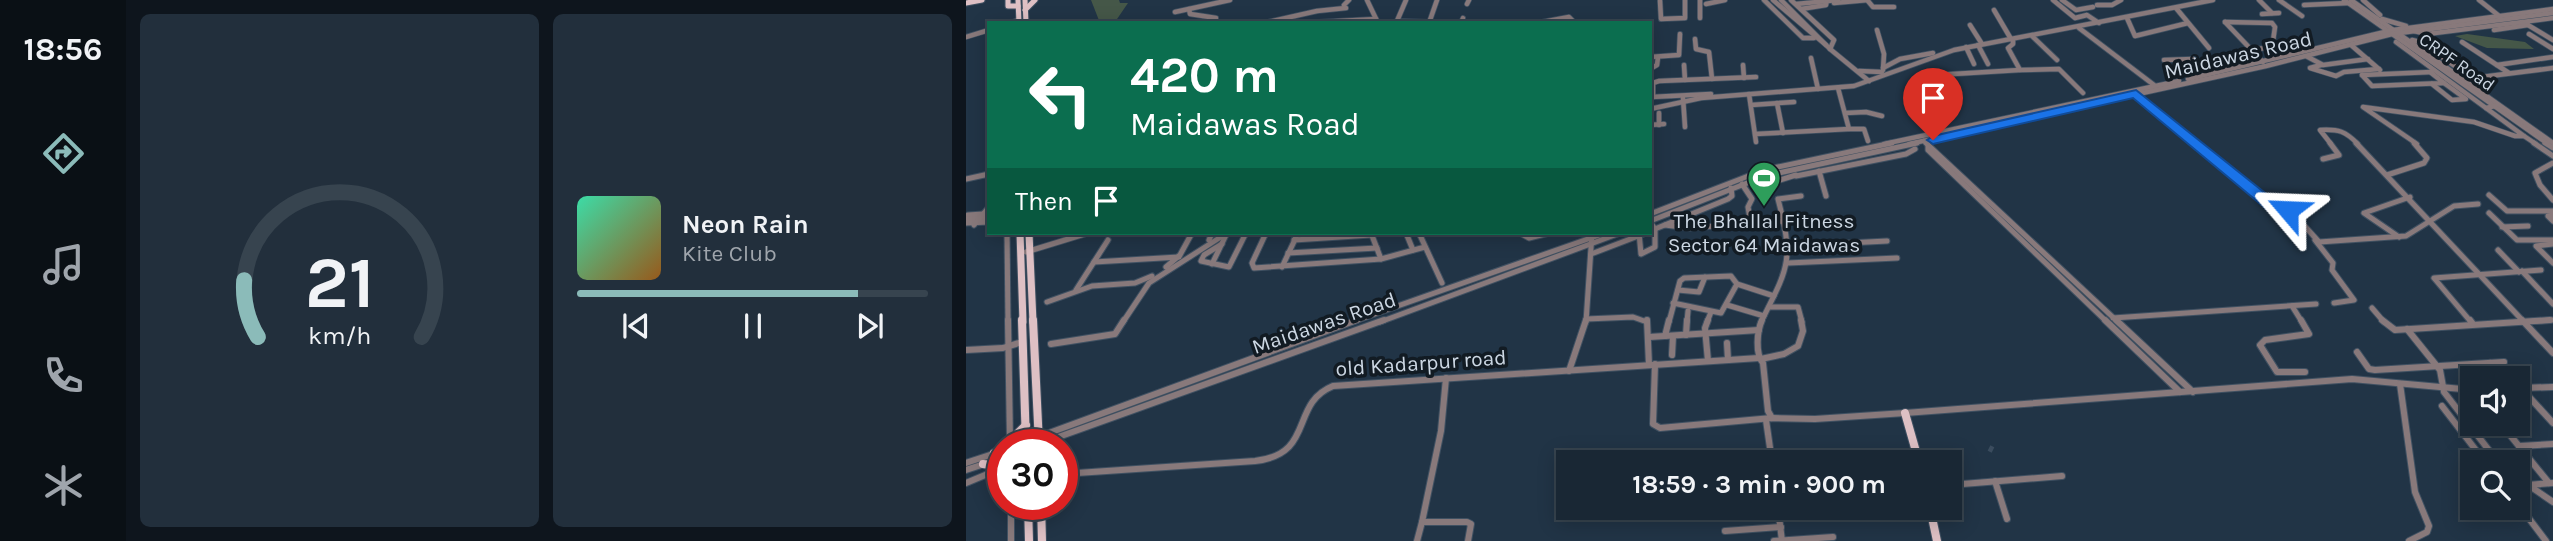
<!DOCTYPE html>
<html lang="en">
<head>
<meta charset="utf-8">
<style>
	:root { --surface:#192734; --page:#222f3c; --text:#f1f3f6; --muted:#9fa5ac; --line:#37444f; --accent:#8bbbb9 }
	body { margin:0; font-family:Karla,sans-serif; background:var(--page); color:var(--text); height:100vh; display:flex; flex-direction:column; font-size:26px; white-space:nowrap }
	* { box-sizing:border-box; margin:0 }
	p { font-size:23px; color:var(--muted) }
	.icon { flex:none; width:38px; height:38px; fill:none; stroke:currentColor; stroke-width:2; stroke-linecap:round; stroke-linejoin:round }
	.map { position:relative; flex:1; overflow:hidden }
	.side { display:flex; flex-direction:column; gap:14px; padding:14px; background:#0e151d; width:840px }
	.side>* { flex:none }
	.banner { position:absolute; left:21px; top:21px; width:665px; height:214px; border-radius:0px; box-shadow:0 4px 18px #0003,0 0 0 2px var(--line); background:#0b6e4f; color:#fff; overflow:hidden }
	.controls { position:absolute; left:1494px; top:366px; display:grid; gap:14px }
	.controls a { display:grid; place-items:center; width:70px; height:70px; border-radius:0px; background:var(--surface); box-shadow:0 4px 18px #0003,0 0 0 2px var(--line); font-size:35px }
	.speed { position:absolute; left:21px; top:429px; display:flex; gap:14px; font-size:35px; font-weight:700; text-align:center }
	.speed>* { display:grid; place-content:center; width:91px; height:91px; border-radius:50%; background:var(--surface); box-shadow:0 4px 18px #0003,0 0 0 2px var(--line); line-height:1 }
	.speed .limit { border:10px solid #d22; background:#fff; color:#111 }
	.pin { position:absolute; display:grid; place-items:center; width:60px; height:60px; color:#fff; margin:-72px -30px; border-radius:50% 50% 50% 0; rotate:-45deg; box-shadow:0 0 7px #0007 }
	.pin .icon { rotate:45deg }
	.me { position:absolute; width:77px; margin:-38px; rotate:296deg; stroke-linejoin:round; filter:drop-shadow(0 0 5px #0008) }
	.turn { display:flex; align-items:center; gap:24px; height:147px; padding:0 28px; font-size:32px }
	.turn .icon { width:91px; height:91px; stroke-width:2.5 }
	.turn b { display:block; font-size:49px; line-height:60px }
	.then { display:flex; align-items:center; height:66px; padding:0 28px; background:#0003; gap:14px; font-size:26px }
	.side .card { flex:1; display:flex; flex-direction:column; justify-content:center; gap:10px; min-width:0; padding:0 24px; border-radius:10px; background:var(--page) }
	.side .dial { align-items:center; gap:0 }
	.dial svg { height:182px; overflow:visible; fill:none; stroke:var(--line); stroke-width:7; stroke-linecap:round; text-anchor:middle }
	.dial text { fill:var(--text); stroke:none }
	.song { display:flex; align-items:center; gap:21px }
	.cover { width:84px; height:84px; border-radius:10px; background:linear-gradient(135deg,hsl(160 70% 55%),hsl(30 70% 35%)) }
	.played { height:7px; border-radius:4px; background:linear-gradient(90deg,var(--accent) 80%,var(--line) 80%) }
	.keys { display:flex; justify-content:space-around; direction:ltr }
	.side .tiles { flex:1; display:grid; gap:14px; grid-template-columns:repeat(2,1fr) }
	.trip { position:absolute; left:590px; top:450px; width:406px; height:70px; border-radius:0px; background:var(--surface); box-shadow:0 4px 18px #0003,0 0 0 2px var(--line); font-weight:700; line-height:70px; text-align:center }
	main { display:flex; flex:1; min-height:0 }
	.dock { display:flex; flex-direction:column; width:126px; justify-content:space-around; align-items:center; background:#0a1015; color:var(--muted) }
	.dock .icon { width:49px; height:49px }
	.dock .current { color:var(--accent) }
	.dock b { font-size:32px; color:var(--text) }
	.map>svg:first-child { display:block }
</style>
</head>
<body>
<main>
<nav class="dock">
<b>18:56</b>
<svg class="icon current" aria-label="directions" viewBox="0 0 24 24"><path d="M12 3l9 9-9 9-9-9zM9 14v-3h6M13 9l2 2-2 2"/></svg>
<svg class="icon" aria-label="music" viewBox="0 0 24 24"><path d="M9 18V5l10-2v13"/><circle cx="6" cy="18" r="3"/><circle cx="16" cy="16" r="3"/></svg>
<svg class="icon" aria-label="phone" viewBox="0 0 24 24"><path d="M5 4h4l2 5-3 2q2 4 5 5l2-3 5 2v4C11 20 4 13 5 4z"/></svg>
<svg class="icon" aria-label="climate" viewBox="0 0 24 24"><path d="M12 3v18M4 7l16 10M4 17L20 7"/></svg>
</nav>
<section class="side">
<div class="tiles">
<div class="card dial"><svg viewBox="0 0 100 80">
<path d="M14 69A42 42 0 1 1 86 69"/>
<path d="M14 69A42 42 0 0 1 8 44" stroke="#8bbbb9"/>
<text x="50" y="56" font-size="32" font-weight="700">21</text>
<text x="50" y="72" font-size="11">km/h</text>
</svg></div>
<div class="card">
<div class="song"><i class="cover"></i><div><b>Neon Rain</b><p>Kite Club</p></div></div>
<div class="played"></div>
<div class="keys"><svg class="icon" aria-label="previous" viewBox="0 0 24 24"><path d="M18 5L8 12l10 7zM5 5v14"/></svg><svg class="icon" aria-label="pause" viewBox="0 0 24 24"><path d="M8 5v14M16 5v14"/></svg><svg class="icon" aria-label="next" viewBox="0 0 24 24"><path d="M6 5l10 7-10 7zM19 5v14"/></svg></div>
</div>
</div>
</section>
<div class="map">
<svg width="1587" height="541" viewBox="0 0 1587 541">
	<rect width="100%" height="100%" fill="#213446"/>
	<g fill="#455748">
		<path d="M125,0H153L154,3H162L149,22L134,23Z"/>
		<path d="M1501,34L1559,42L1568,49L1521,48L1489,36Z"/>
	</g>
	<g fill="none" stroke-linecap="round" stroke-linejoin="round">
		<path stroke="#3b4c5e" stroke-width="6" stroke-dasharray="6 3.5" stroke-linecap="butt" d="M1023,448L1027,450"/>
		<defs>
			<g id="minor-far2">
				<path d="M401,0L412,23"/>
				<path d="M440,0L431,21L463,22"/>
				<path d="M734,0V18"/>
				<path d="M798,0L837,38H848"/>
				<path d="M807,0L860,45"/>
				<path d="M815,0L864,49L903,81"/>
				<path d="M825,0L868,40L864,49"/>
				<path d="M1087,0L1109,18L1121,15L1133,23"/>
				<path d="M1096,0L1110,10L1127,7"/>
				<path d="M1293,0L1306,13"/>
				<path d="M1313,0L1336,16"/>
				<path d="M1378,0L1582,144"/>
				<path d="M1385,0L1587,143"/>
				<path d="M1397,0L1414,15"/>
				<path d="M1513,0L1532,15"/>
				<path d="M694,1L695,19L719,18V0"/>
				<path d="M902,1L907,7H928"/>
				<path d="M868,3L902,0"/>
				<path d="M501,4L503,0"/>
				<path d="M740,4L759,0"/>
				<path d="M830,4L872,0"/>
				<path d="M378,5L383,0"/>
				<path d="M1131,5H1146L1155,0"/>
				<path d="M1338,5L1383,3"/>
				<path d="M1210,8L1243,48"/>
				<path d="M223,9L224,14L250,18L247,23"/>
				<path d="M835,9L860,5L861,0"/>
				<path d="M1028,10L1045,39"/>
				<path d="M209,12L264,0"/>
				<path d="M1296,14L1313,13"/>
				<path d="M1161,18L1169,36L1222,23"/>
				<path d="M1416,19L1440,26"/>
				<path d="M1259,22L1306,23L1309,27L1306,48L1284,49"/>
				<path d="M1259,22L1297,62"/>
				<path d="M1557,22L1587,40"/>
				<path d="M43,23L53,20"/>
				<path d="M298,23L351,11L380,8"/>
				<path d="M334,23L410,19"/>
				<path d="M463,23L471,0"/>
				<path d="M495,23L497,18"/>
				<path d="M571,23L603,17L609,23"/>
				<path d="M1004,25L1016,44"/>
				<path d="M1113,28L1188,85"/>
				<path d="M911,30L918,54L917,70"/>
				<path d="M1528,30L1562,25"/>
				<path d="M1448,31L1461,34L1587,18"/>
				<path d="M1563,34L1587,49"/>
				<path d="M1066,36L1091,60"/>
				<path d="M0,37L23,30"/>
				<path d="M729,39L730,49L743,52L746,79"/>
				<path d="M1446,40L1454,42L1506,78"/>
				<path d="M1430,42L1520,108"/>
				<path d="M1496,42L1543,73"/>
				<path d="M1012,45L1022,64"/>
				<path d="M1385,45L1414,70"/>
				<path d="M1000,47L1008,64"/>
				<path d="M1340,56L1357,65L1402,59"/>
				<path d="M684,57L713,55L714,34"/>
				<path d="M845,58L852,89"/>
				<path d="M1198,60L1227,59L1235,69"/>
				<path d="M718,65L719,80"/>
				<path d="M777,65L778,78"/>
				<path d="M1355,65L1344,68L1370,76L1378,72L1413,69"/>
				<path d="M1531,65L1587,57"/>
				<path d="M917,68L934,59L967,53"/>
				<path d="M684,69L691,65L692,57"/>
				<path d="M1054,70L1093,69L1117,93"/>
				<path d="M893,71L916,72"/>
				<path d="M970,75L1054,70L1042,48L1047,44V39"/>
				<path d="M1396,75L1406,86L1478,83L1464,72"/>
				<path d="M1396,75L1466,72"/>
				<path d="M1222,79L1427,30L1587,9"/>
				<path d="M1500,79L1587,68"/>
				<path d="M1466,84L1486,100L1500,99L1478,83"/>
				<path d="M872,88L883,129H898L902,141"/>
				<path d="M783,94L790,142"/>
				<path d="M1170,94L1231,144"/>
				<path d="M685,97L745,94"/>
				<path d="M687,97V83L693,81L790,77"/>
				<path d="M717,98L719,127"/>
				<path d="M811,103L817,133"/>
				<path d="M785,105L828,102"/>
				<path d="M684,109L735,98L888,86L988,50L1247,0"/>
				<path d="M693,113V125"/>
				<path d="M879,113L900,112L916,116"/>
				<path d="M684,125L698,124"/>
				<path d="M789,134L883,129"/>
				<path d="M1558,136L1570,144"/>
				<path d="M958,141L962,144"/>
				<path d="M918,144L1213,81"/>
				<path d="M943,144L1300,66L1426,34L1587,13"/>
				<path d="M1365,144L1354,130C1373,129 1379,131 1392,144"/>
				<path d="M1451,144L1397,107L1508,122L1549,136H1558L1520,108L1529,106"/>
			</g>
			<g id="minor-far1">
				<path d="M960,143L1152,322"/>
				<path d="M1229,143L1309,209L1326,212L1353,242L1440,236L1488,206L1512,204"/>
				<path d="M1390,143L1558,322"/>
				<path d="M1568,143L1587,156"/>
				<path d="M1579,143L1587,148"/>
				<path d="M962,146V150L1141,322"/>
				<path d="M1357,159L1373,155L1364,143"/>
				<path d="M1587,163L1569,173L1574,185L1587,200"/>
				<path d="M853,171L860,196"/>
				<path d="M1421,175L1458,163L1461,158L1448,143"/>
				<path d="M830,176L940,154L949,149"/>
				<path d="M0,179L23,174"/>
				<path d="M776,184L786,199L782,207L784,218"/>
				<path d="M795,186L830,175"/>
				<path d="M1523,195L1541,211H1587"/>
				<path d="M1523,213L1551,240H1587"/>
				<path d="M684,214L798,170L926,143"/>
				<path d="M2,215L17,214"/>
				<path d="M1587,215L1582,216L1587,221"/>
				<path d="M0,219L23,218"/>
				<path d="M684,221L799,176L951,143"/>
				<path d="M0,223L23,222"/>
				<path d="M8,225L23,207"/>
				<path d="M699,225L723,228L818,221"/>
				<path d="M1536,227L1562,226"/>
				<path d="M684,231L762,199L766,196L765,188"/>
				<path d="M41,233L42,322"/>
				<path d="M300,233L286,263L288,268L415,259L459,247"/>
				<path d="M405,233L415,259"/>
				<path d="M440,233L447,250"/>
				<path d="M453,233L476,283"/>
				<path d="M554,233L563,238L583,233"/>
				<path d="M673,233L675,254L689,247V229L684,222"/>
				<path d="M1433,237L1398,213L1444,197"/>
				<path d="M243,240L246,233"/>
				<path d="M328,240L405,235"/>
				<path d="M1349,240L1367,263L1366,270L1388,300L1368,303"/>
				<path d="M256,244L238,255L235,261L263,267L280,233"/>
				<path d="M1587,244L1570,246L1587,263"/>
				<path d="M823,246L921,241"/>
				<path d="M1532,250L1553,272"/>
				<path d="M60,252L122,233"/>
				<path d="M322,253L411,248"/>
				<path d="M625,254L680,233"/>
				<path d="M128,262L213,257"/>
				<path d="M822,263L931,258"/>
				<path d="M246,264L261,233"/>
				<path d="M200,267L214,255L226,233"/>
				<path d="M316,267L332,233"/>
				<path d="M1556,271L1587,304"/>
				<path d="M110,290L142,240"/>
				<path d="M712,290L733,292L739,277"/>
				<path d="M81,302L126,286L169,283L186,276"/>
				<path d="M707,303L755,313L771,284"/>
				<path d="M761,305L798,316"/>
				<path d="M1326,306L1336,322"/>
				<path d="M803,307H832L836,322"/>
				<path d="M1406,308L1418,322"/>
				<path d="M1147,318L1350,304"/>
				<path d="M620,319L667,317L681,322"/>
				<path d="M157,322L183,283L261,233"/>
				<path d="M386,322L639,233"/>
				<path d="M414,322L654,233"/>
				<path d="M620,322L626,233"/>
				<path d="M703,322L714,281L718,278L765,276L771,284L808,296"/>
				<path d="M721,322L722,311"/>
				<path d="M741,322L745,312"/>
				<path d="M795,322C823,266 828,261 812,199L835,196"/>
				<path d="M1505,322L1468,278L1575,270"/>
				<path d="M1556,322L1587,320"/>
			</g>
			<g id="minor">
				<path d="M42,320L44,442"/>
				<path d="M681,320L683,365"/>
				<path d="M742,320L739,328L742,361"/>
				<path d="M796,320C791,331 789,354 797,363L802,411L806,418"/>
				<path d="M1139,320L1214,392"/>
				<path d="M1150,320L1227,392"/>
				<path d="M1335,320L1343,334L1299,340L1294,345L1311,372H1339"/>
				<path d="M1416,320L1429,330L1584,320"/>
				<path d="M1504,320L1507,324"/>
				<path d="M1556,320L1587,353"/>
				<path d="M1441,329L1474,370L1478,392L1532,462"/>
				<path d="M720,335L721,320"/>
				<path d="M699,336L703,320"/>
				<path d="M683,337L793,330"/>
				<path d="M761,343L762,360"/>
				<path d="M85,344L149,334L158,320"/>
				<path d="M0,350L37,348L56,342"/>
				<path d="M1391,352L1403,369L1409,370L1538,362"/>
				<path d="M706,355L707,336"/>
				<path d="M795,359L818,354L832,346L837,331L835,320"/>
				<path d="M1524,363L1537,378"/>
				<path d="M689,364L687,424L694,428L806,418L849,419L939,413L1386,379L1507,390"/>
				<path d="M603,371L620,320"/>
				<path d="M480,378L475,431L456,522H501L505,524L502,541"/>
				<path d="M1434,384L1449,492L1463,526L1461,532L1443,541"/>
				<path d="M1555,388L1587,423"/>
				<path d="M1555,388L1587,387"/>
				<path d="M1476,406L1519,462"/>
				<path d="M1552,408H1559"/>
				<path d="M800,420L806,462"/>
				<path d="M1535,424L1583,483"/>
				<path d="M53,444L391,320"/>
				<path d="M73,444L418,320"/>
				<path d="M1553,446L1587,444"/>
				<path d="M0,463L30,453"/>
				<path d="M0,470L37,458"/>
				<path d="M96,474L289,461C350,454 323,404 367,386L793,358"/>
				<path d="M1552,478L1587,502"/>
				<path d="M1029,481L1041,519"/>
				<path d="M0,483L36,468"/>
				<path d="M984,485L1096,476"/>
				<path d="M1562,485L1587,483"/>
				<path d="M45,504V541"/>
				<path d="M1552,504L1580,541"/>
				<path d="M812,508L816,541"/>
				<path d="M759,531L815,527"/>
				<path d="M451,541L456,522"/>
				<path d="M808,541L867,537"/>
			</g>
			<g id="major-far2">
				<path d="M42,0V6H52"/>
				<path d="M52,0L53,23"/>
				<path d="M59,0L60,23"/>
				<path d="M0,3L16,0"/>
				<path d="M59,10L69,0"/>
			</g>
			<g id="major-far1">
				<path d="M54,233L57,322"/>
				<path d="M63,233L67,322"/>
			</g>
			<g id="major">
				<path d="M56,320L60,444"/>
				<path d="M67,320L73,444"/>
				<path d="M939,413L953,462"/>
				<path d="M41,444L60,425"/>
				<path d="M28,453L37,448"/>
				<path d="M17,464L37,467"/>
				<path d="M62,504L63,541"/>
				<path d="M75,504L76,541"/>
				<path d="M964,508L971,541"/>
			</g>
		</defs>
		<use href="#minor-far2" stroke="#405162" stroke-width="6"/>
		<use href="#minor-far1" stroke="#405162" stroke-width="7"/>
		<use href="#minor" stroke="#405162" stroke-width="8"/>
		<use href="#major-far2" stroke="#405162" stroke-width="7"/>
		<use href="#major-far1" stroke="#405162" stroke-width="9"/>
		<use href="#major" stroke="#405162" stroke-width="10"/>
		<use href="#minor-far2" stroke="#88797b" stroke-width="4.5"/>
		<use href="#minor-far1" stroke="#88797b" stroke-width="5"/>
		<use href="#minor" stroke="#88797b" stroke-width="6"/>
		<use href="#major-far2" stroke="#dec0c4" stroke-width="5"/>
		<use href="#major-far1" stroke="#dec0c4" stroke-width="7"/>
		<use href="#major" stroke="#dec0c4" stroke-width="8"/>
	</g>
	<path fill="#1a73e8" stroke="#114b97" stroke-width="2" d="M1170,90L1313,204L1328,206L1330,210L1328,213L1304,212L1167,98L967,144L961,140L967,136Z"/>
	<defs>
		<symbol id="stadium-pin" viewBox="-11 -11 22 30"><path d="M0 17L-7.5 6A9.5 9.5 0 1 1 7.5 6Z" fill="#2e9e5b" stroke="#121b23"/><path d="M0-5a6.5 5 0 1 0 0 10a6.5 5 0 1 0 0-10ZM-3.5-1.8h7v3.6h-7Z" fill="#fff"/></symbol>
	</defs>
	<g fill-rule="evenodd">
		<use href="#stadium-pin" x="779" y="159" width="38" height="52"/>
	</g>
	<g text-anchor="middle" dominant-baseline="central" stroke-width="7" stroke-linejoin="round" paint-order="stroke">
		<g font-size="18" fill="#ccd7e3" stroke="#121b23">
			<text transform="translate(1491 62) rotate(35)">CRPF Road</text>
		</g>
		<g font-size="21" fill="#ccd7e3" stroke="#121b23">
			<text transform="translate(1272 55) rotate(-13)">Maidawas Road</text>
			<text transform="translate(358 323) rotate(-19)">Maidawas Road</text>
			<text transform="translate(455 363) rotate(-4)">old Kadarpur road</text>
		</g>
		<g font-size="21" fill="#ccd7e3" stroke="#121b23">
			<text x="798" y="221">The Bhallal Fitness<tspan x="798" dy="24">Sector 64 Maidawas</tspan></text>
		</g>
	</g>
</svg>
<div class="controls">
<a><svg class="icon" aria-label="sound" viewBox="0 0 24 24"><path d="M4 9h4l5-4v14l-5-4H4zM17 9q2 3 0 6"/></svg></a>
<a><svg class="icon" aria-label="search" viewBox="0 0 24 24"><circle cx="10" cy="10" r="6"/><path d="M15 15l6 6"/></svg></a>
</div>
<div class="speed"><div class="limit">30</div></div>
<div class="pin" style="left:967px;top:140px;background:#d93025"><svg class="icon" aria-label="arrive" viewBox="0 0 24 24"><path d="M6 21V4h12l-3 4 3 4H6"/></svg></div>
<svg class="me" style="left:1322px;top:210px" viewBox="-20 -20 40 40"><path d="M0-17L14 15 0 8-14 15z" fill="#1a73e8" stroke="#fff" stroke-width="4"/></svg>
<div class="trip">18:59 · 3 min · 900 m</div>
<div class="banner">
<div class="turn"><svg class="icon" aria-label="left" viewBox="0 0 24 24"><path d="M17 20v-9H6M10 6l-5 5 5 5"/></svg><div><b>420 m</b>Maidawas Road</div></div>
<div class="then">Then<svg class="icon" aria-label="arrive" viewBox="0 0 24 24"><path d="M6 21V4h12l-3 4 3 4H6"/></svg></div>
</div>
</div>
</main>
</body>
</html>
